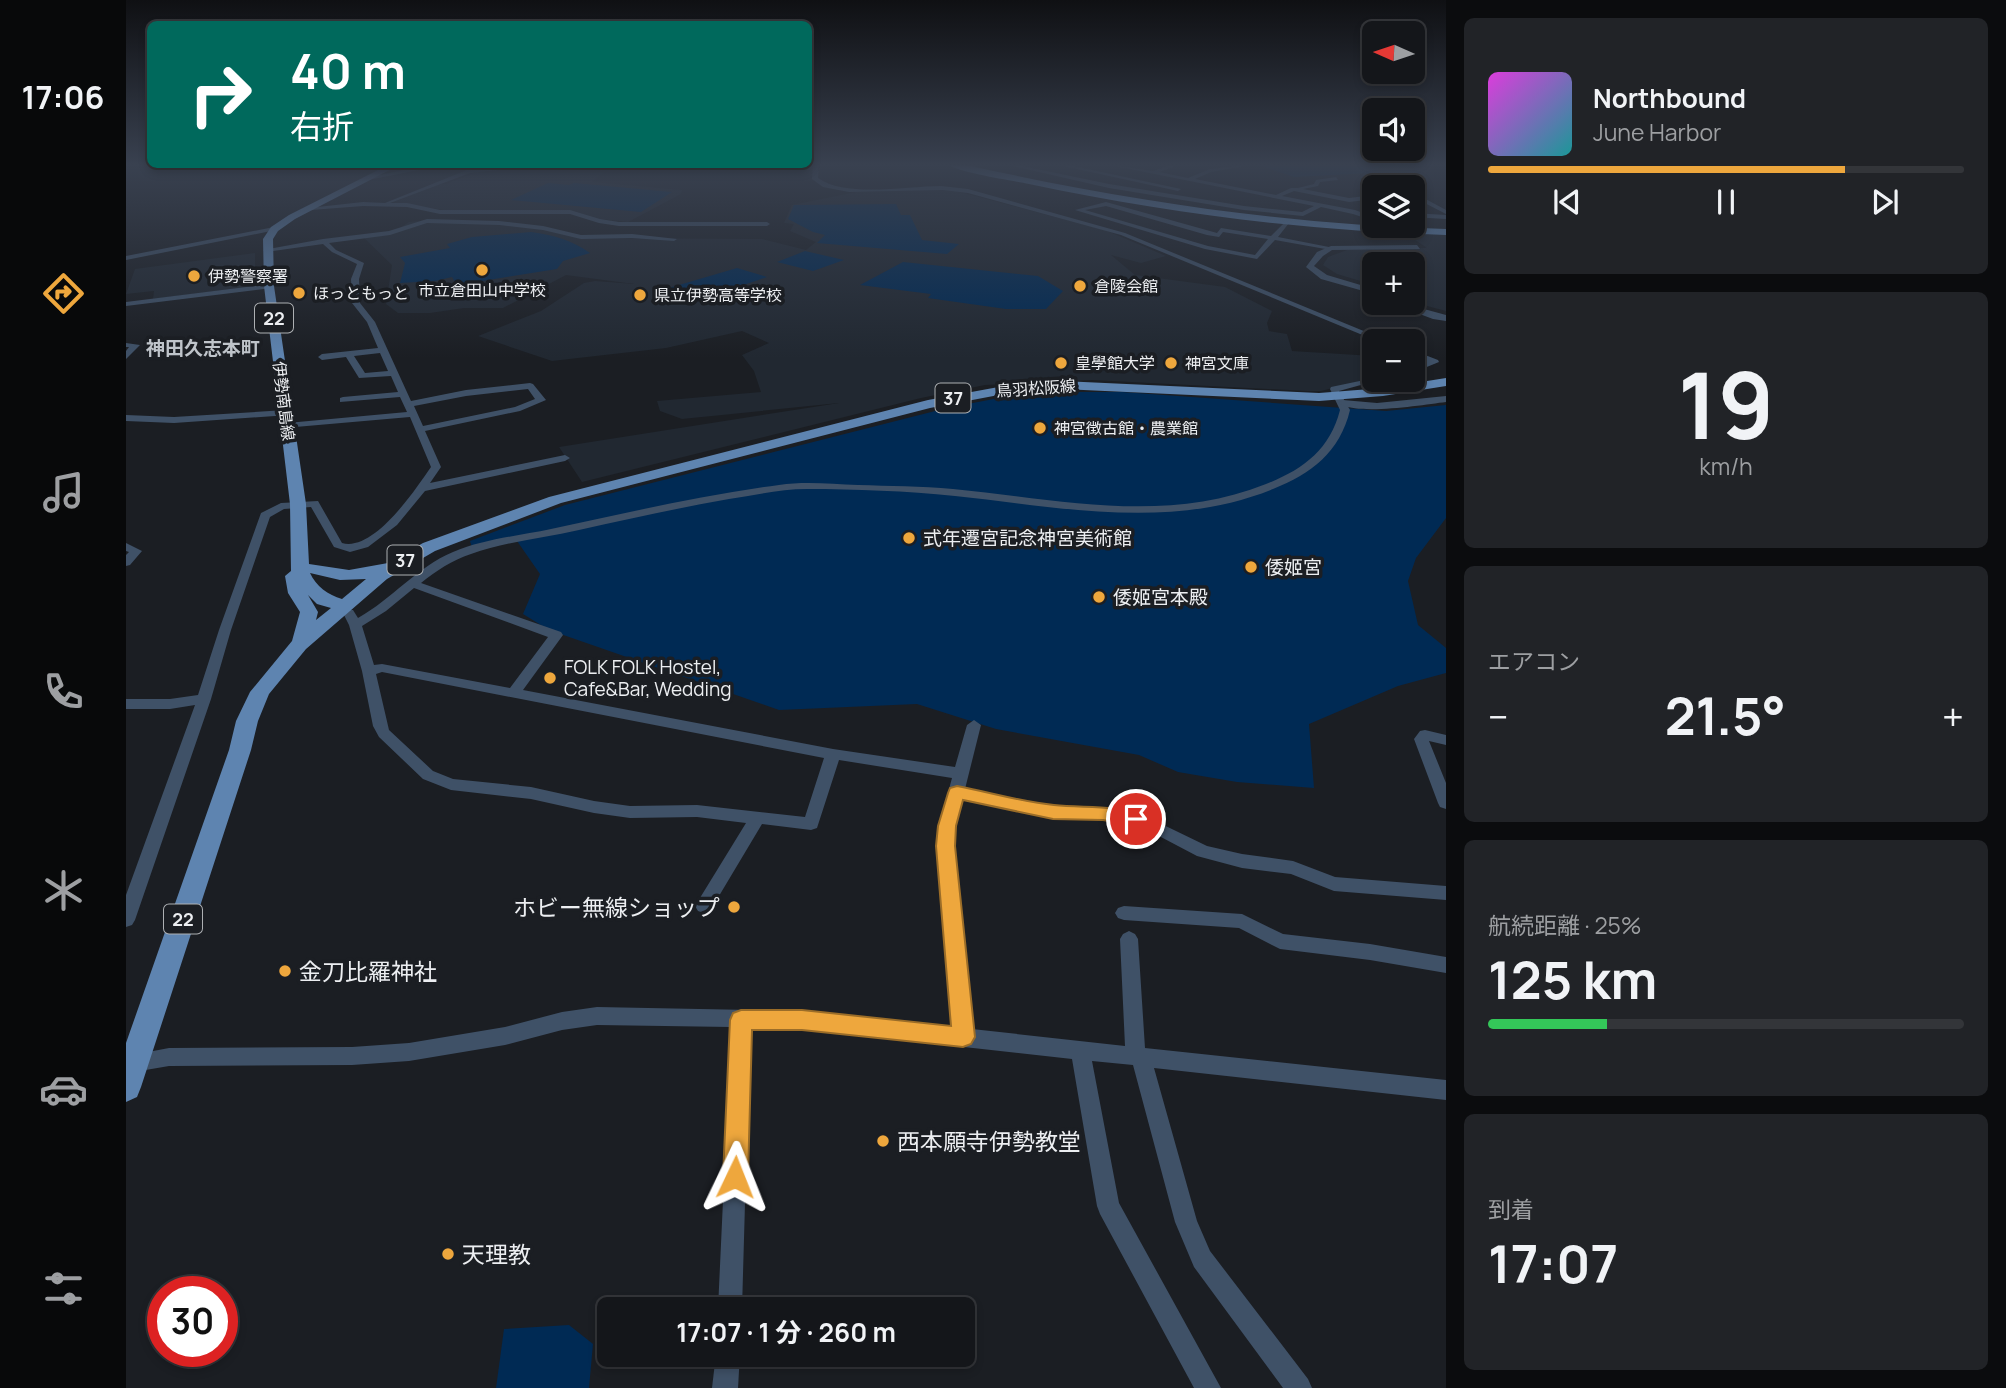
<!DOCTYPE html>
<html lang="ja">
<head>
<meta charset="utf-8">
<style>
	:root { --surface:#14161a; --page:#212327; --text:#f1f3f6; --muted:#9d9fa2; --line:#333539; --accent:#eea73d }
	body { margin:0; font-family:Manrope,"Noto Sans JP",sans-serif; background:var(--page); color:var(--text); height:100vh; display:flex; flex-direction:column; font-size:26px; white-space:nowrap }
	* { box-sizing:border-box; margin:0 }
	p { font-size:23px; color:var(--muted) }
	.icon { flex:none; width:38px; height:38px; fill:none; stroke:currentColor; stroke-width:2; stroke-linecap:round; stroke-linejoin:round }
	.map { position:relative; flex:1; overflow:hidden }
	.sheet { display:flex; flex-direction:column; gap:18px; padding:18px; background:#0b0c0e; width:560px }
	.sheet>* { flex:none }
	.hud { position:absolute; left:21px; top:21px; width:665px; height:147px; border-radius:10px; box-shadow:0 4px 10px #0003,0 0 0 2px var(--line); background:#00695c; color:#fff; overflow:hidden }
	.needle { width:46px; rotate:273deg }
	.fabs { position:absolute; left:1236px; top:21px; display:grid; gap:14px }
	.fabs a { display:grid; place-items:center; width:63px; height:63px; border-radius:10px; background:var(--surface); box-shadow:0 4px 10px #0003,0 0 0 2px var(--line); font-size:35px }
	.speed { position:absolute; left:21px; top:1276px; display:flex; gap:14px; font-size:35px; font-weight:700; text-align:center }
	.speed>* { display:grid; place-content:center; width:91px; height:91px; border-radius:50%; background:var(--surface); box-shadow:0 4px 10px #0003,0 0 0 2px var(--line); line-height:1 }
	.speed .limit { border:10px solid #d22; background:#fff; color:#111 }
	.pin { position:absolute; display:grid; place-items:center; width:60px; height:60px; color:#fff; margin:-30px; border:4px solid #fff; border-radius:50%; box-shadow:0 2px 7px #0007 }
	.me { position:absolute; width:77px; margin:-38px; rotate:2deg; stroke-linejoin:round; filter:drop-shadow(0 0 5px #0008) }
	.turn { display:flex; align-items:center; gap:24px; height:147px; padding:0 28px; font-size:32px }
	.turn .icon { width:91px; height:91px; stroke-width:2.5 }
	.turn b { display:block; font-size:49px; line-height:60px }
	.big { font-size:52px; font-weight:700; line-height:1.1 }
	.sheet .card { flex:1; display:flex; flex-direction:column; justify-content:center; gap:10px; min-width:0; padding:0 24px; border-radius:10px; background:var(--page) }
	.sheet .dial { align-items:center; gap:0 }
	.dial b { font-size:91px; line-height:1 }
	.song { display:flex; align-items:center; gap:21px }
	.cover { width:84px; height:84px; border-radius:10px; background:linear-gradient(135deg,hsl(300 70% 55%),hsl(180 70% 35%)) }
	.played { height:7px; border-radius:4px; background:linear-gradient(90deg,var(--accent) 75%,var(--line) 75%) }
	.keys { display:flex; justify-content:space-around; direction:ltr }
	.heat { display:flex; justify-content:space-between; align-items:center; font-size:38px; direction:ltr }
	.charge { height:10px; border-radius:5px; background:linear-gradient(90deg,#34c759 25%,var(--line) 0) }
	.trip { position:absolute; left:471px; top:1297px; width:378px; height:70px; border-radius:10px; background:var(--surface); box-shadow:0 4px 10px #0003,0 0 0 2px var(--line); font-weight:700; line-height:70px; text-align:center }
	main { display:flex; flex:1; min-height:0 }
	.menu { display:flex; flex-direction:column; width:126px; justify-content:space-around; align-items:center; background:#08090a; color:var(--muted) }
	.menu .icon { width:49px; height:49px }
	.menu .current { color:var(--accent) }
	.menu b { font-size:32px; color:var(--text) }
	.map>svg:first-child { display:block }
</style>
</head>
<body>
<main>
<nav class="menu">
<b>17:06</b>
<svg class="icon current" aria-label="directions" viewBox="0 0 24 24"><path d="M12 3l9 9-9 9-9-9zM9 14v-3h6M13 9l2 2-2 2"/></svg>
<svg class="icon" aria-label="music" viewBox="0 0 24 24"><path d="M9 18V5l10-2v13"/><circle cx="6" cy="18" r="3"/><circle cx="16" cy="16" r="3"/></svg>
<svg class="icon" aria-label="phone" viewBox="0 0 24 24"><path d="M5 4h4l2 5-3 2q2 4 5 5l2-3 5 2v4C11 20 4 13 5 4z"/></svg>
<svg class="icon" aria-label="climate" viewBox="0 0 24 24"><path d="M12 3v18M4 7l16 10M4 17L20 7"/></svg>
<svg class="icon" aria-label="car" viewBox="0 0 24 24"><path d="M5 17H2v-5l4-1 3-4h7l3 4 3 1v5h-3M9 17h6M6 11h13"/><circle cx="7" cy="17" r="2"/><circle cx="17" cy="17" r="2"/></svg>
<svg class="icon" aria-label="filters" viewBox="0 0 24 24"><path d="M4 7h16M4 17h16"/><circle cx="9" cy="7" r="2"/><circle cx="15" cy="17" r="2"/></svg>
</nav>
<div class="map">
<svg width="1320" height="1388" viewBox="0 0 1320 1388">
	<rect width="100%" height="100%" fill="#1b1e23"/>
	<g fill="#212831">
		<path d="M370,171L478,172L466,182L556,190L555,194L502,222L474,219L447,211L318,210L264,202L309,184H320L351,172Z"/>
		<path d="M794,190H826L979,230L1040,256L1015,263L985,255L1009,275L1099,287L1146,311L1141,323L1143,331L1161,334L1166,351L1248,356V378L1195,391H1181L966,380L859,385L795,398L456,482L433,447L713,403L556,419L534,411L531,401L635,392L628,371L616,355L643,343L616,331L540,348L426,361L352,336L415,311L458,283L469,281L508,284L440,275L377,308H338L304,313H272L260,304L266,265L238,238L265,234L283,222L306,220L411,228L454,238L636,239L680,250L690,242L664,231L668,224L658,223L666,205L730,192Z"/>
		<path d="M1291,234L1320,235V311L1286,302V264H1248V285L1211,274L1197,265L1202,257L1221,250L1301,248L1285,237Z"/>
		<path d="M129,253V286L27,299L28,291L0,294L9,269Z"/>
	</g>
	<g fill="#002a54">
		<path d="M1130,164H1259L1244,173L1168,177Z"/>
		<path d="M422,183L443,185L448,183L546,192L515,212L385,200Z"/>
		<path d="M770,204L775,215H784L796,240L833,244L821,254L691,243L699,235L687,232L662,219L668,205Z"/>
		<path d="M405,232C427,235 446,240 464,253L437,261L431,269L331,285L326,277L309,281L274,283L279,263L274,257L324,248L321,244L346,237Z"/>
		<path d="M679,251L718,260L687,271L651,262Z"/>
		<path d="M777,262L912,276L937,291L920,309H880L802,298L805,294L734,285Z"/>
		<path d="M611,268L641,277L568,302L536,290Z"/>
		<path d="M930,392H996L1260,411L1320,405V518L1290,558L1282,581L1292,625L1320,648V673L1272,686L1183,724L1188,788L1111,782L1052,772L1013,755L870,729L791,704L653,710L423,630L397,614L414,574L391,541L347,551L344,541L439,505L821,408L878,397Z"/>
		<path d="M443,1325L467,1344L463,1388H370L378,1329Z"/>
	</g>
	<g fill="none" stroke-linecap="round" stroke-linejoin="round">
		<g fill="#3f5167" fill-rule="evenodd">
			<path d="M403,164H431L344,173L264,203H281L314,210H444L474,219L493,222H641L644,224L641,226H493L473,223L444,214H314L281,207L237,206L185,210L182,208L237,202L259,203L341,170Z"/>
			<path d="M687,164H693L692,178C720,198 781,186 815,186C824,187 833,188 842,189L999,233L1262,341H1251L995,235L842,193L817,190L723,192L697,187L686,179Z"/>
			<path d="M878,164H887L983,184L1118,206L1176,212L1188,206L979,164L1027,171L1047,164H1055L1033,172L1062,178L1084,169L1130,164L1085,172L1069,179L1150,195L1165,188H1172L1188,184L1190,180L1210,177L1212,180L1194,182L1192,186L1177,189L1223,198L1248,195V199L1223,202L1168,191L1156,196L1229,210L1248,217V221L1227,214L1195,207L1177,216L1118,210L983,188Z"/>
			<path d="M928,164H938L1055,189L1052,191Z"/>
			<path d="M1286,195L1294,196L1320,210V214L1291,199H1286Z"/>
			<path d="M980,202L1091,233L1095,228L1145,236L1160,221L1163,223L1152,237L1208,248L1205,250L1149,240L1131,259L1079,249L949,210ZM980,206L1081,235L1093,237L1097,232L1142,239L1129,255L1082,246L959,210Z"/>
			<path d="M1286,213L1320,215V219L1286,217Z"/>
			<path d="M301,219L373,221L417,226L455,235L506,234L551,239L548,241L506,238L455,239L417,230L373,225L301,223L264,235L203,243L210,250L238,263L233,279L234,303L249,322L285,401L340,390L404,383L407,384L420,400L394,411L299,431L315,467L304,483L439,455L444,458L439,461L299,491L271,525L242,547L224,552L208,547L185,507L158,509L144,517L105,630L85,699L9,920L6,925L0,927V895L69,705L44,709H0V699H44L72,695L93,630L135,513L155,503L192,501L216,543C248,552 289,490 305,467L284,417L158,428V424L161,423L281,412L274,397L214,402V398L217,397L272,392L265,376L233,378L220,357L196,360L192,357L196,354L252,348L241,322L226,303L225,279L231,264L206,252L197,244L140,252L137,250L197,239L263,231ZM254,353L262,371L239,373L228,356ZM402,389L409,399L389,407L297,426L288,406L340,396Z"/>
			<path d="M148,227L150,230L0,260V256Z"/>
			<path d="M143,284L147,286L146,288L0,306V302Z"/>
			<path d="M0,343L14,345L0,359V351L3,347H0Z"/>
			<path d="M1286,350L1312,360L1313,362L1286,373V367L1301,362L1286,355Z"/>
			<path d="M1248,378V380H1253L1213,391L1224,410C1214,452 1185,474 1147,489C1043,531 936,507 829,496C780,491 730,489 681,489C655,489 629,495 603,499C552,508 503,519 453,530C417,538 379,542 345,554C326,560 310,571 295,583L435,632L437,635L397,690L707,749L829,767L841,725L848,720L855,725L839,789L927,806L977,808L1017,815L1081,846L1116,854L1167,861L1209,877L1320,886V900L1208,891L1165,874L1116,868L1071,856L1014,826L977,820L927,818L836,800L829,826L828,846L846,1029L999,1046L994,939L997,934L1003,931L1009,934L1012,939L1019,1048L1320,1080V1100L1028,1068L1071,1221L1084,1251L1182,1379L1186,1388H1157L1068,1267L1049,1222L1007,1065L966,1061L993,1203L1095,1388H1068L974,1214L971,1206L946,1059L676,1029L624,1028L616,1309H592L605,1027L471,1025L436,1030L379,1045L283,1061L226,1065L43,1066L8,1072L1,1070V1056L43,1048L226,1047L283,1043L379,1027L436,1012L471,1007L676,1011L826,1027L812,846L813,826L826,778L713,760L691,828L685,830L636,824L584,911L578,913L572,911L569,906L620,823L571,817L504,818L468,813L405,799L325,790L297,779L253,737L247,726L236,671L223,625L217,613L219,610H227L232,618C266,599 291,567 327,552C358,539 392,536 425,529C500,513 576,495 653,485C679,481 705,484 732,485C763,486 795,486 827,489C932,499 1038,525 1140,484C1176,470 1204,450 1214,410L1204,389L1205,387ZM288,588L422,637L384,688L256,664L248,665L236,626L260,611ZM256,672L698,758L679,817L571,805L504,806L468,801L405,787L327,779L307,771L263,730L250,674Z"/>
			<path d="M160,410L163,411V415L48,423L0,421V415L48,417Z"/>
			<path d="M0,543L16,551L4,565L0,566V555L3,552L0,551Z"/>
			<path d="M1299,730L1320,735V745L1303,741L1320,783V809L1314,807L1312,803L1288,739L1294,731Z"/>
			<path d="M998,906L1116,914L1157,934L1244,944L1320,957V973L1244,960L1154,949L1113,928L998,920L992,918L989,913L992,908Z"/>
			<path d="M590,1354H614L612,1388H586Z"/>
		</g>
		<g fill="#3f5167" fill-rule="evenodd">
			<path d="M307,164H323L247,179L244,177Z"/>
			<path d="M1291,245L1294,249L1206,250L1197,256L1188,266L1201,275L1248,289V294L1195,279L1180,267L1191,252L1205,246Z"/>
			<path d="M1264,303H1276L1320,315V321L1307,319Z"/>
			<path d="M1320,396V402C1295,405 1231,416 1212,403L1217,400L1251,403Z"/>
		</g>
		<path fill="#5e84b0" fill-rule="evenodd" d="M264,164H275L169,219L152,231L147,239L148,286L180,504L183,564L223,570L262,563L297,543L423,497L802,400L878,386L936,381L1193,393L1257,388L1320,378V386L1257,396L1193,401L936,389L878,394L804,408L435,503L309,551L261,579L180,649L143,694L132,721L125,750L15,1087L11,1097L0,1102V1043L103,750L110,721L124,692L166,641L174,612L162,593L159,576L165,571L164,504L138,286L137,239L145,227L163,215ZM184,573L214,580L240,579L216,599C202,595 190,586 184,573ZM182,595L191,604L205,608L190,620L192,612Z"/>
		<path fill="#648ebe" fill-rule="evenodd" d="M821,164H836C996,200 1156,224 1320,229V235C1179,231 1041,213 903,184C884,180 834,173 821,164Z"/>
	</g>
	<linearGradient id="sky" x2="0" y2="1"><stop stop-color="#0f1013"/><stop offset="0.46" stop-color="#394150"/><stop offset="1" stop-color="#394150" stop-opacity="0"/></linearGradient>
	<rect width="1320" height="358" fill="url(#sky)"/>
	<path fill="#eea73d" stroke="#9b6d28" stroke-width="2" d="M831,786C863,792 896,802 928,805C958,808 987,805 1016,814L1019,819L1016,824L1010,826L977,820L927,819L837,800L830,826L829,846L849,1037L845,1044L837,1047L676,1030H626L622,1177L618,1186L609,1190L601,1186L597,1177L604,1020L607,1013L615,1010H676L825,1026L810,846L812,826L822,793L824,788Z"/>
	<g fill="#eea73d" stroke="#1b1e23" stroke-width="2.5">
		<circle cx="356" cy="270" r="7"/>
		<circle cx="68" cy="276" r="7"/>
		<circle cx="954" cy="286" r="7"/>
		<circle cx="173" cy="293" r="7"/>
		<circle cx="514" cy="295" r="7"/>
		<circle cx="935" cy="363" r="7"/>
		<circle cx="1045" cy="363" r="7"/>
		<circle cx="914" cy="428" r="7"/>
		<circle cx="783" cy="538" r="7"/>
		<circle cx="1125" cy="567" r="7"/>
		<circle cx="973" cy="597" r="7"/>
		<circle cx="424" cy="678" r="7"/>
		<circle cx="608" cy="907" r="7"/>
		<circle cx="159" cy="971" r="7"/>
		<circle cx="757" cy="1141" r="7"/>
		<circle cx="322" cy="1254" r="7"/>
	</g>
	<g text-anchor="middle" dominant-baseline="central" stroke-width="7" stroke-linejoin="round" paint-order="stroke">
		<g font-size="16" fill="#eceef1" stroke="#1b1e23" text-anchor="start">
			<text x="82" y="276">伊勢警察署</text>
			<text x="968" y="286">倉陵会館</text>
			<text x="356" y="290" text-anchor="middle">市立倉田山中学校</text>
			<text x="187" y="293">ほっともっと</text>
			<text x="528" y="295">県立伊勢高等学校</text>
			<text x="949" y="363">皇學館大学</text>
			<text x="1059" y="363">神宮文庫</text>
			<text x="928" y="428">神宮徴古館・農業館</text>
		</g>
		<g font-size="16" fill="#eceef1" stroke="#1b1e23">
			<text transform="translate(910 388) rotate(-4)">鳥羽松阪線</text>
			<text transform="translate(158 401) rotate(83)">伊勢南島線</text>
		</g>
		<g fill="#1b1e23" stroke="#adb0b3" stroke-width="2">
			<rect x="129" y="303.5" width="38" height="29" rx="5"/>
			<rect x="809.5" y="383.5" width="35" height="29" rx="5"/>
			<rect x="261.5" y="545.5" width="35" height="29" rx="5"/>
			<rect x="38" y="904.5" width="38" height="29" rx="5"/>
		</g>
		<g font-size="18" font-weight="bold" fill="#eceef1">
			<text x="148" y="318">22</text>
			<text x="827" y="398">37</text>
			<text x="279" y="560">37</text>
			<text x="57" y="919">22</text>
		</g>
		<g font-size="19" font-weight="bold" fill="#bfc4ca" stroke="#1b1e23">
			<text x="77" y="348">神田久志本町</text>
		</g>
		<g font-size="19" fill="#eceef1" stroke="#1b1e23" text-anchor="start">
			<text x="797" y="538">式年遷宮記念神宮美術館</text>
			<text x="1139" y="567">倭姬宮</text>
			<text x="987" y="597">倭姬宮本殿</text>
			<text x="438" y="667">FOLK FOLK Hostel,<tspan x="438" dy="22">Cafe&amp;Bar, Wedding</tspan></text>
		</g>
		<g font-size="23" fill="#eceef1" stroke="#1b1e23" text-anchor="start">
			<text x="594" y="907" text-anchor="end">ホビー無線ショップ</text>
			<text x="173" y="971">金刀比羅神社</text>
			<text x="771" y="1141">西本願寺伊勢教堂</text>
			<text x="336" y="1254">天理教</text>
		</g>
	</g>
</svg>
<div class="fabs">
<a><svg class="needle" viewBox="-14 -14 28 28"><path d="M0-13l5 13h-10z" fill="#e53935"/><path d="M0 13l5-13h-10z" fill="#9d9fa2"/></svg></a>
<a><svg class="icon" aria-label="sound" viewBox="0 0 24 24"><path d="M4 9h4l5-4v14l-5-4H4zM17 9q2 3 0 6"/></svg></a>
<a><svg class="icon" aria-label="layers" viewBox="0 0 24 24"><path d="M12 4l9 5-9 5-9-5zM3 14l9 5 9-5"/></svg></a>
<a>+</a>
<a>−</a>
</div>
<div class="speed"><div class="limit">30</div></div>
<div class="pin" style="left:1010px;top:819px;background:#d93025"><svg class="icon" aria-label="arrive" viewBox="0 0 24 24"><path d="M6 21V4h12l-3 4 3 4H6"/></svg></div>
<svg class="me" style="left:609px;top:1177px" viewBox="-20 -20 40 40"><path d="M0-17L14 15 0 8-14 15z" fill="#eea73d" stroke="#fff" stroke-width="4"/></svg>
<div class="trip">17:07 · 1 分 · 260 m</div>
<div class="hud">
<div class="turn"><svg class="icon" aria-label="right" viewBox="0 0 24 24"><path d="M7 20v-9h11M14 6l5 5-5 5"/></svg><div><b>40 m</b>右折</div></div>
</div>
</div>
<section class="sheet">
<div class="card">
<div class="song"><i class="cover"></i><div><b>Northbound</b><p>June Harbor</p></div></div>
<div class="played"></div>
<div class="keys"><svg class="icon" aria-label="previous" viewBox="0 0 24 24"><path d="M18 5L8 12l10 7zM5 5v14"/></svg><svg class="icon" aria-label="pause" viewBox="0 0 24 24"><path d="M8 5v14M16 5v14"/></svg><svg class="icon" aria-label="next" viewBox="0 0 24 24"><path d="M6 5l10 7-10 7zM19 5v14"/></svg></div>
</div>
<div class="card dial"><b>19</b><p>km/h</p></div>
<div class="card"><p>エアコン</p>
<div class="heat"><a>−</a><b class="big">21.5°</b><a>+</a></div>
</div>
<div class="card"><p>航続距離 · 25%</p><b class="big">125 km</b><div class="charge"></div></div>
<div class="card"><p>到着</p><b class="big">17:07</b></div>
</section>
</main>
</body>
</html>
